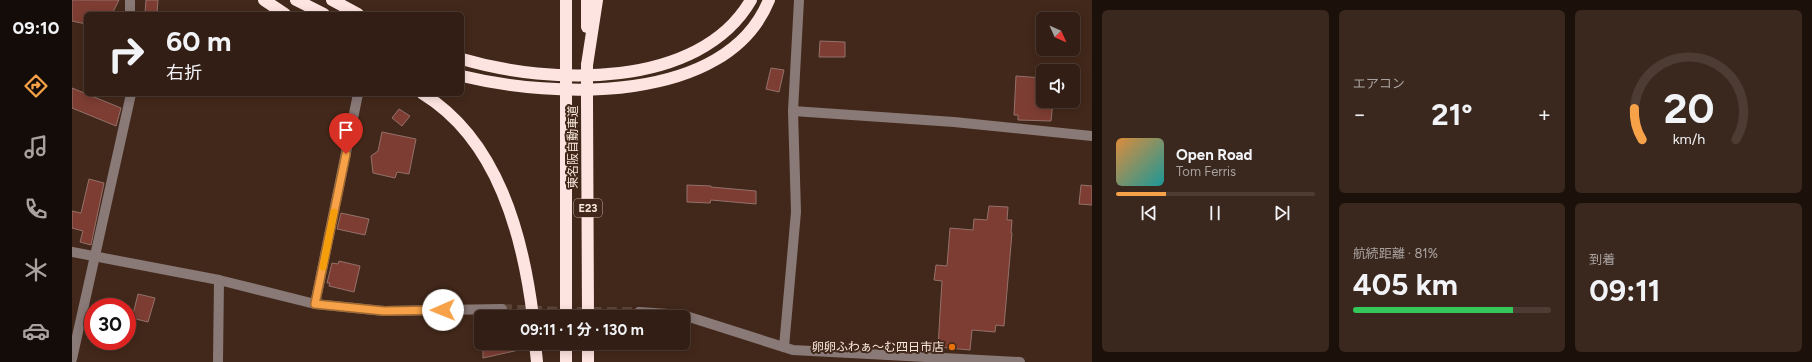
<!DOCTYPE html>
<html lang="ja">
<head>
<meta charset="utf-8">
<style>
	:root { --surface:#321e14; --page:#3a271d; --text:#f1f3f6; --muted:#a8a2a0; --line:#4d3c34; --accent:#f7a148 }
	body { margin:0; font-family:Figtree,"Noto Sans JP",sans-serif; background:var(--page); color:var(--text); height:100vh; display:flex; flex-direction:column; font-size:15px; white-space:nowrap }
	* { box-sizing:border-box; margin:0 }
	p { font-size:13px; color:var(--muted) }
	.icon { flex:none; width:22px; height:22px; fill:none; stroke:currentColor; stroke-width:2; stroke-linecap:round; stroke-linejoin:round }
	.map { position:relative; flex:1; overflow:hidden }
	.details { display:flex; flex-direction:column; gap:10px; padding:10px; background:#1c100b; width:720px }
	.details>* { flex:none }
	.top-card { position:absolute; left:12px; top:12px; width:380px; height:84px; border-radius:6px; box-shadow:0 2px 10px #0003,0 0 0 1px var(--line); background:#321e14; color:var(--text); overflow:hidden }
	.needle { width:26px; rotate:135deg }
	.fabs { position:absolute; left:964px; top:12px; display:grid; gap:8px }
	.fabs a { display:grid; place-items:center; width:44px; height:44px; border-radius:6px; background:var(--surface); box-shadow:0 2px 10px #0003,0 0 0 1px var(--line); font-size:20px }
	.speed { position:absolute; left:12px; top:298px; display:flex; gap:8px; font-size:20px; font-weight:700; text-align:center }
	.speed>* { display:grid; place-content:center; width:52px; height:52px; border-radius:50%; background:var(--surface); box-shadow:0 2px 10px #0003,0 0 0 1px var(--line); line-height:1 }
	.speed .limit { border:6px solid #d22; background:#fff; color:#111 }
	.pin { position:absolute; display:grid; place-items:center; width:34px; height:34px; color:#fff; margin:-41px -17px; border-radius:50% 50% 50% 0; rotate:-45deg; box-shadow:0 0 4px #0007 }
	.pin .icon { rotate:45deg }
	.me { position:absolute; width:44px; margin:-22px; rotate:269deg; stroke-linejoin:round; filter:drop-shadow(0 0 3px #0008) }
	.turn { display:flex; align-items:center; gap:14px; height:84px; padding:0 16px; font-size:18px }
	.turn .icon { width:52px; height:52px; stroke-width:2.5 }
	.turn b { display:block; font-size:28px; line-height:34px }
	.big { font-size:30px; font-weight:700; line-height:1.1 }
	.details .widget { flex:1; display:flex; flex-direction:column; justify-content:center; gap:6px; min-width:0; padding:0 14px; border-radius:6px; background:var(--page) }
	.details .dial { align-items:center; gap:0 }
	.dial svg { height:104px; overflow:visible; fill:none; stroke:var(--line); stroke-width:7; stroke-linecap:round; text-anchor:middle }
	.dial text { fill:var(--text); stroke:none }
	.song { display:flex; align-items:center; gap:12px }
	.cover { width:48px; height:48px; border-radius:6px; background:linear-gradient(135deg,hsl(30 70% 55%),hsl(180 70% 35%)) }
	.played { height:4px; border-radius:2px; background:linear-gradient(90deg,var(--accent) 25%,var(--line) 25%) }
	.keys { display:flex; justify-content:space-around; direction:ltr }
	.heat { display:flex; justify-content:space-between; align-items:center; font-size:22px; direction:ltr }
	.charge { height:6px; border-radius:3px; background:linear-gradient(90deg,#34c759 81%,var(--line) 0) }
	.details .tiles { flex:1; display:grid; gap:10px; grid-template-columns:repeat(3,1fr) }
	.widget:first-child { grid-row:span 2 }
	.trip { position:absolute; left:402px; top:310px; width:216px; height:40px; border-radius:6px; background:var(--surface); box-shadow:0 2px 10px #0003,0 0 0 1px var(--line); font-weight:700; line-height:40px; text-align:center }
	main { display:flex; flex:1; min-height:0 }
	.dock { display:flex; flex-direction:column; width:72px; justify-content:space-around; align-items:center; background:#140c08; color:var(--muted) }
	.dock .icon { width:28px; height:28px }
	.dock .selected { color:var(--accent) }
	.dock b { font-size:18px; color:var(--text) }
	.map>svg:first-child { display:block }
</style>
</head>
<body>
<main>
<nav class="dock">
<b>09:10</b>
<svg class="icon selected" aria-label="directions" viewBox="0 0 24 24"><path d="M12 3l9 9-9 9-9-9zM9 14v-3h6M13 9l2 2-2 2"/></svg>
<svg class="icon" aria-label="music" viewBox="0 0 24 24"><path d="M9 18V5l10-2v13"/><circle cx="6" cy="18" r="3"/><circle cx="16" cy="16" r="3"/></svg>
<svg class="icon" aria-label="phone" viewBox="0 0 24 24"><path d="M5 4h4l2 5-3 2q2 4 5 5l2-3 5 2v4C11 20 4 13 5 4z"/></svg>
<svg class="icon" aria-label="climate" viewBox="0 0 24 24"><path d="M12 3v18M4 7l16 10M4 17L20 7"/></svg>
<svg class="icon" aria-label="car" viewBox="0 0 24 24"><path d="M5 17H2v-5l4-1 3-4h7l3 4 3 1v5h-3M9 17h6M6 11h13"/><circle cx="7" cy="17" r="2"/><circle cx="17" cy="17" r="2"/></svg>
</nav>
<div class="map">
<svg width="1020" height="362" viewBox="0 0 1020 362">
	<rect width="100%" height="100%" fill="#42281a"/>
	<g fill="#7d3d33" stroke="#94716a">
		<path d="M0,0H47L40,14H14V24L0,21Z"/>
		<path d="M74,0H86L85,13L73,12Z"/>
		<path d="M748,41L773,42V57H747Z"/>
		<path d="M699,68L712,70L707,92L694,89Z"/>
		<path d="M944,76L971,78V101H981L979,121L946,120V115H942Z"/>
		<path d="M0,88L49,108L44,126L0,108Z"/>
		<path d="M327,109L338,116L330,126L320,118Z"/>
		<path d="M310,132L344,139L337,174L325,172L323,178L301,173L299,156L306,151Z"/>
		<path d="M17,179L32,183L19,245L8,242L11,231L0,228V211L9,213Z"/>
		<path d="M615,185L639,186V187L684,191V204L639,200L638,203L615,202Z"/>
		<path d="M1009,185L1020,186V205L1007,204Z"/>
		<path d="M917,206L936,207L935,220H940L939,233H940L932,326L924,325L923,332L900,330L898,350L866,347L870,281L862,280L864,265L875,266L878,228L901,230L902,219L915,220Z"/>
		<path d="M269,213L297,219L293,235L265,229Z"/>
		<path d="M267,261L288,266L282,292L257,286L258,283H255L260,263L266,264Z"/>
		<path d="M66,294L83,298L76,322L60,318Z"/>
		<path d="M411,343H456V348L411,358Z"/>
	</g>
	<g fill="none" stroke-linecap="round" stroke-linejoin="round">
		<path stroke="#5e4538" stroke-width="10" stroke-dasharray="10 5" stroke-linecap="butt" d="M430,309L492,312H567"/>
		<g stroke="#897977" stroke-width="10">
			<path d="M58,14V0"/>
			<path d="M721,111L882,122L1020,136"/>
			<path d="M0,252L147,280L243,304L312,311L430,309"/>
			<path d="M243,304L286,94"/>
			<path d="M567,312L611,315L721,350L948,362"/>
			<path d="M712,347L724,212L721,111L727,0"/>
			<path d="M0,359L59,94"/>
			<path d="M146,362L147,280"/>
		</g>
		<g stroke="#fde4e1" stroke-width="12">
			<path d="M192,0L213,14"/>
			<path d="M224,0L252,14"/>
			<path d="M260,0L286,14"/>
			<path d="M494,0V64"/>
			<path d="M515,0V27"/>
			<path d="M390,59C478,85 627,90 679,0"/>
			<path d="M515,65L525,0"/>
			<path d="M390,76C481,98 654,106 697,0"/>
			<path d="M351,94C426,140 451,236 461,317"/>
			<path d="M515,100L516,317"/>
			<path d="M494,317V101"/>
			<path d="M463,343L465,362"/>
			<path d="M516,343V362"/>
			<path d="M494,362V343"/>
		</g>
		<g stroke="#fde4e1" stroke-width="12">
			<path d="M494,64V101"/>
			<path d="M515,65V100"/>
		</g>
	</g>
	<g fill="none" stroke-linecap="round" stroke-linejoin="round">
		<defs>
			<path id="route" d="M274,154L243,304L312,311L371,310"/>
		</defs>
		<use href="#route" stroke="#a1692f" stroke-width="10"/>
		<use href="#route" stroke="#f7a148" stroke-width="7"/>
		<path stroke="#f59e0b" stroke-width="7" d="M251,267L262,212"/>
	</g>
	<circle fill="#e8710a" stroke="#42281a" stroke-width="1.5" cx="880" cy="347" r="4"/>
	<g text-anchor="middle" dominant-baseline="central" stroke-width="4" stroke-linejoin="round" paint-order="stroke">
		<rect fill="#42281a" stroke="#c3aea4" stroke-width="1" x="502" y="199" width="28" height="18" rx="3"/>
		<g font-size="11" font-weight="bold" fill="#fae8df">
			<text x="516" y="208">E23</text>
		</g>
		<g font-size="12" fill="#fae8df" stroke="#42281a">
			<text transform="translate(501 147) rotate(-90)">東名阪自動車道</text>
		</g>
		<g font-size="12" fill="#fae8df" stroke="#42281a" text-anchor="end">
			<text x="872" y="347">卵卵ふわぁ～む四日市店</text>
		</g>
	</g>
</svg>
<div class="fabs">
<a><svg class="needle" viewBox="-14 -14 28 28"><path d="M0-13l5 13h-10z" fill="#e53935"/><path d="M0 13l5-13h-10z" fill="#a8a2a0"/></svg></a>
<a><svg class="icon" aria-label="sound" viewBox="0 0 24 24"><path d="M4 9h4l5-4v14l-5-4H4zM17 9q2 3 0 6"/></svg></a>
</div>
<div class="speed"><div class="limit">30</div></div>
<div class="pin" style="left:274px;top:154px;background:#d93025"><svg class="icon" aria-label="arrive" viewBox="0 0 24 24"><path d="M6 21V4h12l-3 4 3 4H6"/></svg></div>
<svg class="me" style="left:371px;top:310px" viewBox="-20 -20 40 40"><circle r="19" fill="#fff"/><path d="M0-13L10 11 0 6-10 11z" fill="#f7a148"/></svg>
<div class="trip">09:11 · 1 分 · 130 m</div>
<div class="top-card">
<div class="turn"><svg class="icon" aria-label="right" viewBox="0 0 24 24"><path d="M7 20v-9h11M14 6l5 5-5 5"/></svg><div><b>60 m</b>右折</div></div>
</div>
</div>
<section class="details">
<div class="tiles">
<div class="widget">
<div class="song"><i class="cover"></i><div><b>Open Road</b><p>Tom Ferris</p></div></div>
<div class="played"></div>
<div class="keys"><svg class="icon" aria-label="previous" viewBox="0 0 24 24"><path d="M18 5L8 12l10 7zM5 5v14"/></svg><svg class="icon" aria-label="pause" viewBox="0 0 24 24"><path d="M8 5v14M16 5v14"/></svg><svg class="icon" aria-label="next" viewBox="0 0 24 24"><path d="M6 5l10 7-10 7zM19 5v14"/></svg></div>
</div>
<div class="widget"><p>エアコン</p>
<div class="heat"><a>−</a><b class="big">21°</b><a>+</a></div>
</div>
<div class="widget dial"><svg viewBox="0 0 100 80">
<path d="M14 69A42 42 0 1 1 86 69"/>
<path d="M14 69A42 42 0 0 1 8 45" stroke="#f7a148"/>
<text x="50" y="56" font-size="32" font-weight="700">20</text>
<text x="50" y="72" font-size="11">km/h</text>
</svg></div>
<div class="widget"><p>航続距離 · 81%</p><b class="big">405 km</b><div class="charge"></div></div>
<div class="widget"><p>到着</p><b class="big">09:11</b></div>
</div>
</section>
</main>
</body>
</html>
